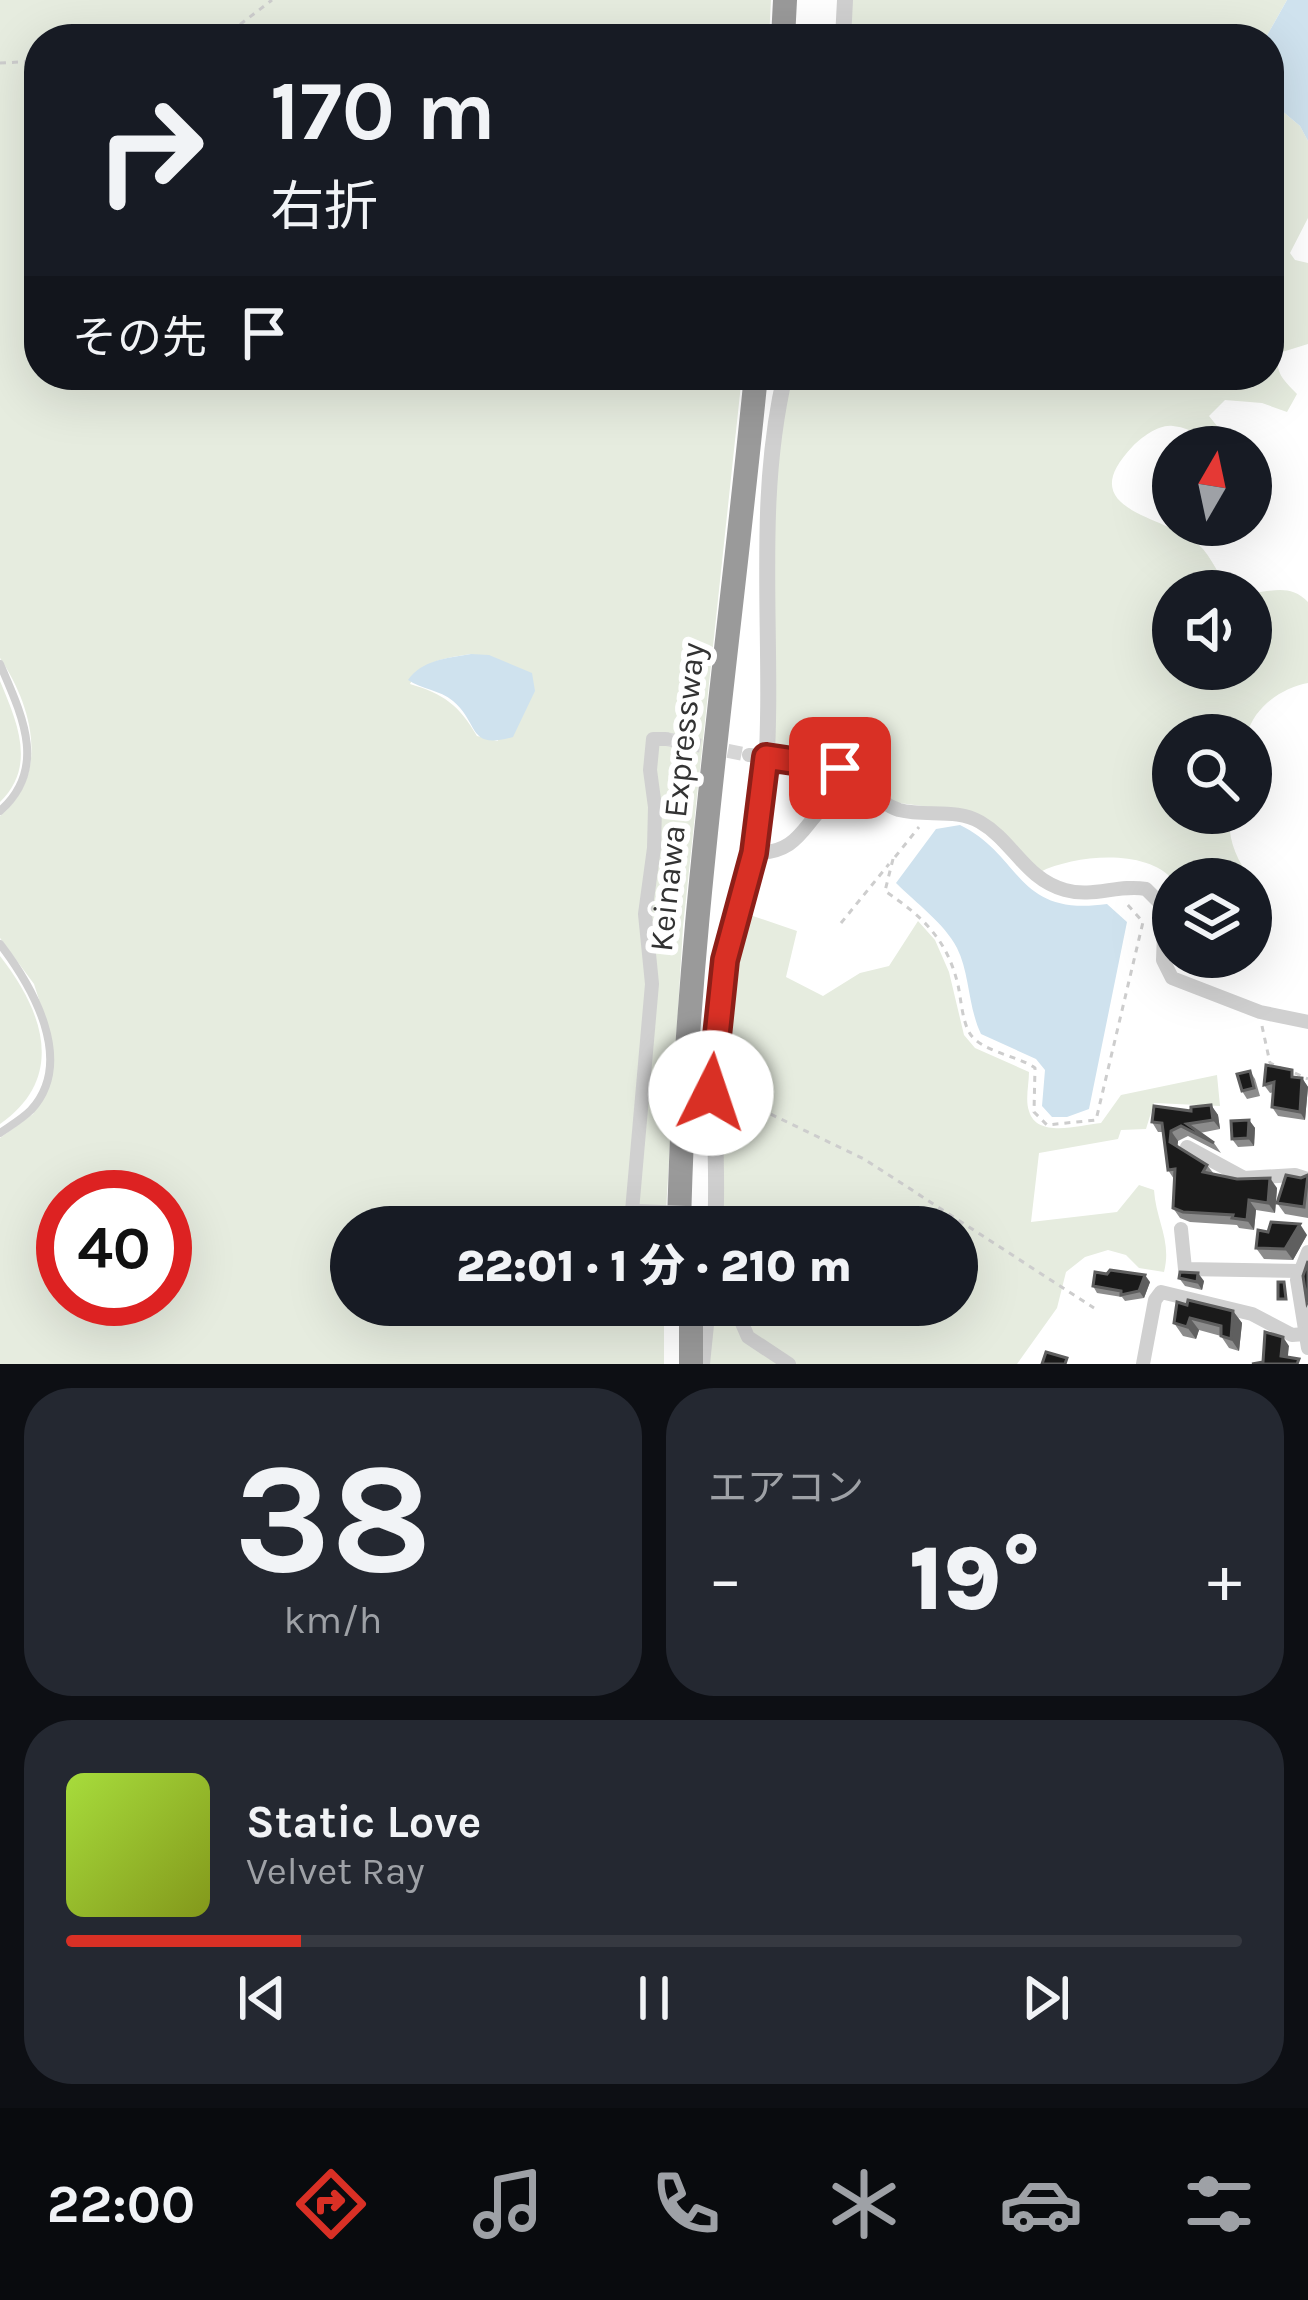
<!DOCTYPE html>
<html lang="ja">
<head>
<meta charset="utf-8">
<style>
	:root { --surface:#171b24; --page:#242831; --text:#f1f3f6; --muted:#9ea1a6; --line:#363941; --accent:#d93025 }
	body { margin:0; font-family:Karla,"Noto Sans JP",sans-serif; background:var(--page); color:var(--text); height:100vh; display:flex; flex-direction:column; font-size:45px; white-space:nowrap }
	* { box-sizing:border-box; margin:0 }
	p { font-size:39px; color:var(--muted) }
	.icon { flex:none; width:66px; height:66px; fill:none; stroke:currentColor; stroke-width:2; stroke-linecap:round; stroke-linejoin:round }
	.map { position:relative; height:1364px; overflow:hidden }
	.drawer { display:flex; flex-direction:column; gap:24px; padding:24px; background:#0d0f14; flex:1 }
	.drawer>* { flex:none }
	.hud { position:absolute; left:24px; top:24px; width:1260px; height:366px; border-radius:48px; box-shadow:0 12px 48px #0002; background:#171b24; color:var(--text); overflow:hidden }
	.needle { width:78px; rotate:9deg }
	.buttons { position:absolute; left:1152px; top:426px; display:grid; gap:24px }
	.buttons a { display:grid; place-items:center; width:120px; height:120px; border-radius:50%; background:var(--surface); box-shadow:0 12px 48px #0002; font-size:60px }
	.speed { position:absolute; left:36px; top:1170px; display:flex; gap:24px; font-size:60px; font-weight:700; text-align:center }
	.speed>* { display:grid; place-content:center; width:156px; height:156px; border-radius:50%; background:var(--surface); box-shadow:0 12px 48px #0002; line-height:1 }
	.speed .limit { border:18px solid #d22; background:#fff; color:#111 }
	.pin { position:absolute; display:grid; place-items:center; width:102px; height:102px; color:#fff; margin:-51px; border-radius:24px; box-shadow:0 6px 18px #0006 }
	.me { position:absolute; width:132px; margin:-66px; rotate:4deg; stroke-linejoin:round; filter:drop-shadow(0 0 9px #0008) }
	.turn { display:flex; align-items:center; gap:42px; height:252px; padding:0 48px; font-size:54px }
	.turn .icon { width:156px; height:156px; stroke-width:2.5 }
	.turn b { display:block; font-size:84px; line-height:102px }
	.then { display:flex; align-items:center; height:114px; padding:0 48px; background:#0003; gap:24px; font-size:45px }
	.big { font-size:90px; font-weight:800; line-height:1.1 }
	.drawer .card { flex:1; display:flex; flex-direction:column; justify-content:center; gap:18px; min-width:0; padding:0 42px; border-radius:48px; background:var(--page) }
	.drawer .dial { align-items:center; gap:0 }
	.dial b { font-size:156px; line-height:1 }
	.song { display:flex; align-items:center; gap:36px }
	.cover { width:144px; height:144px; border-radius:18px; background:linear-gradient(135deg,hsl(80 70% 55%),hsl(70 70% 35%)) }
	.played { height:12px; border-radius:6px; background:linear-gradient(90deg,var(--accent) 20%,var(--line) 20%) }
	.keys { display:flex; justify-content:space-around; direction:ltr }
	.heat { display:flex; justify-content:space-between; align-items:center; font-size:66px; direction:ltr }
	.drawer .tiles { flex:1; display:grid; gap:24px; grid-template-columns:1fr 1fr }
	.card:last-child { grid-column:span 2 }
	.trip { position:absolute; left:330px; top:1206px; width:648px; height:120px; border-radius:60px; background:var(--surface); box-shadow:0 12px 48px #0002; font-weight:800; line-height:120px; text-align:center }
	.dock { display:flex; height:192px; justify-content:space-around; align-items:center; background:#090b0e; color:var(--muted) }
	.dock .icon { width:84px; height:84px }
	.dock .current { color:var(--accent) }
	.dock b { font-size:54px; color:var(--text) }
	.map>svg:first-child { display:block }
</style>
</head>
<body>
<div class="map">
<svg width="1308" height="1364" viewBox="0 0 1308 1364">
	<rect width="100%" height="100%" fill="#fff"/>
	<g fill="#e6ecdf" fill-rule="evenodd">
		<path d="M0,0H771L769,39H39V375H742L683,927L665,1227H351V1305H664V1364H0V1138L33,1114L47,1090L51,1037L34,984L0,938V816C51,774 32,706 0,658ZM471,654L498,741L477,736C459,705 444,694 410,684C423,660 445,658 471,654ZM63,1197H165V1299H63Z"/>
		<path d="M851,0H1287L1265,39H849Z"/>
		<path d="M1269,100L1300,126L1308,141V218L1290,253L1295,260L1308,263V344L1279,353C1274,373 1284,380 1297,394L1287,412L1262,403L1225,400L1209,416L1234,447C1213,444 1194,428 1173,426C1159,424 1142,437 1133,446C1070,512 1165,514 1199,545C1212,557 1219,577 1230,591H1173V669H1251V593C1273,591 1291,584 1308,602V683C1281,688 1253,708 1247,735H1173V813H1230C1227,838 1236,859 1251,879L1173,880C1146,848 1075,855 1040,872L977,813L899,803L884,796L860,775L778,753L772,748L776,445L792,375H1269Z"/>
		<path d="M0,681C17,722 37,766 0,802Z"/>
		<path d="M744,913L797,931L786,977L823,996L860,973L889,966L918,921L935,940L949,972L964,1035L975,1048L1029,1072C1029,1084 1025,1100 1029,1111C1037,1139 1080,1125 1101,1123L1121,1095L1217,1075L1220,1106L1154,1103L1146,1129L1121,1130L1118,1139L1039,1153L1031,1222L1117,1212L1139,1185L1154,1190C1156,1221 1172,1241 1164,1272L1139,1268L1126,1255L1108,1250L1085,1257L1066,1272L1057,1308L1017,1364H708L714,1305H957V1227H721L717,1093L723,1011Z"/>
		<path d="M0,956C43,1011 67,1077 0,1124Z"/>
	</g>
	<g fill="#cfe2ee">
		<path d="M1287,0H1308V141L1300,126L1269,100V39H1265Z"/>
		<path d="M471,654L489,655L532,673L535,691L513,737C467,750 480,724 453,701C440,690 421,689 408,680C422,660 447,658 471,654Z"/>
		<path d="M960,825C1023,856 1015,917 1107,904L1127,922L1089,1109L1067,1117H1052L1042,1106L1045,1070L1036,1059L981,1034C968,1007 970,974 957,948C944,923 916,903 896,883L936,829Z"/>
	</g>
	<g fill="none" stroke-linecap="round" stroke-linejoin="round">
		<path stroke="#d6d6d6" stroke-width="14" stroke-dasharray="14 7" stroke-linecap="butt" d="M666,739L749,755"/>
		<g stroke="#cdcdcd" stroke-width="3" stroke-dasharray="6 6" stroke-linecap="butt">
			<path d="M221,39L272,0"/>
			<path d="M0,63L39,61"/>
			<path d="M895,857L919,827"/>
			<path d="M893,859L885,891C923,917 947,939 958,985C961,999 962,1019 969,1032C980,1052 1017,1055 1035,1068L1034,1112L1047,1125L1096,1120L1143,922L1126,903"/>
			<path d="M841,923L889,864"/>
			<path d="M1262,1026L1270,1063L1281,1068"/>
			<path d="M1295,1073L1308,1079"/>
			<path d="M760,1109L864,1159L1094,1308"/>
		</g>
		<g stroke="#d0d0d0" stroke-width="8">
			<path d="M0,664C21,713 49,768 0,811"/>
			<path d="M0,944C32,986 76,1061 31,1110C22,1119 10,1126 0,1133"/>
		</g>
		<g stroke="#d0d0d0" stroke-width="14">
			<path d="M749,755C777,758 814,756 839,768C862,779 875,802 899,810C926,817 956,808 980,822C1013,841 1025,879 1065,890C1093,898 1118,884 1146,889L1165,908L1163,960L1172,978L1260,1012L1308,1022"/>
			<path d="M754,853C809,854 804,808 840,800C852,798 867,801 879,801"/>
			<path d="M1187,1147L1244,1178L1295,1175L1308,1179"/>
			<path d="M637,1211H632L652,984L645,914L654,848L655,807L650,770L653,739H666"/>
			<path d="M1181,1229L1185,1269L1300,1271"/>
			<path d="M1308,1252L1297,1280L1308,1348"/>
			<path d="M734,1305L748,1337L789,1364"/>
			<path d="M1143,1364L1155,1300L1161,1292L1252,1314L1292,1335L1305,1334"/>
		</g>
		<g stroke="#d0d0d0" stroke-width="16">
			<path d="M843,39L845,0"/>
			<path d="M715,1227C720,1154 708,1081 717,1008C727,932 759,861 765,785C776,647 753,511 785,375"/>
			<path d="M702,1364L708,1305"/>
		</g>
		<g stroke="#9a9a9a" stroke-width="24">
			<path d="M783,39L785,0"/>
			<path d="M679,1227C685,941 728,659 756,375"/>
			<path d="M691,1305V1364"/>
		</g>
		<path stroke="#d0d0d0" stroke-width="14" d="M637,1211L710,1214"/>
	</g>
	<g fill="#8c8c8c">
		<path d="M1250,1071L1255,1079L1260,1096L1247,1099L1242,1091Z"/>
		<path d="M1298,1078H1302L1308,1087L1305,1120L1278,1116L1272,1107L1274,1092L1270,1093L1264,1085Z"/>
		<path d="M1211,1105L1218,1115L1220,1129L1200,1133L1214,1143L1221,1153L1188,1136L1178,1141L1177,1146L1207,1165L1214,1174L1277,1188L1275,1213L1256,1210L1254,1230L1239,1228L1237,1225L1190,1222L1180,1218L1173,1208L1174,1179L1168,1170L1163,1132H1158L1152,1122Z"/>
		<path d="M1249,1120L1255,1128L1254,1146L1238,1147L1232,1139Z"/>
		<path d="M1308,1175V1218L1285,1214L1277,1203L1301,1178Z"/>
		<path d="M1307,1235L1293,1260L1264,1259L1256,1248Z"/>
		<path d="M1179,1278L1204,1281L1202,1290L1185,1286Z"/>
		<path d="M1150,1282L1144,1298L1125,1301L1122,1297L1097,1293L1093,1286Z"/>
		<path d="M1187,1305L1233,1311L1242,1323L1239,1351L1229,1348L1221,1336L1199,1330L1196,1339L1183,1336L1174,1323Z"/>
	</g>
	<g fill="#5f5f5f">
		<path d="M1302,1078L1308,1087L1305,1120L1300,1112Z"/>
		<path d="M1211,1105L1218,1115L1220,1129L1213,1120Z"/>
		<path d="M1249,1120L1255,1128L1254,1146L1248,1138Z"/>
		<path d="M1171,1131L1178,1141L1177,1152L1170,1142Z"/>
		<path d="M1270,1178L1277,1188L1275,1213L1268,1203Z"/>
		<path d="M1249,1200L1256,1210L1254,1230L1247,1220Z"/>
		<path d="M1300,1224L1307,1235L1293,1260L1285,1249Z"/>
		<path d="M1198,1273L1204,1281L1202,1290L1197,1282Z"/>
		<path d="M1145,1275L1150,1282L1144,1298L1139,1291Z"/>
		<path d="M1233,1311L1242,1323L1239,1351L1231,1339Z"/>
		<path d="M1190,1318L1199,1330L1196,1339L1187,1327Z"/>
		<path d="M1283,1337L1289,1346L1287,1364L1281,1356Z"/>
	</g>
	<g fill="#1a1a1a" stroke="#5f5f5f" stroke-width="3">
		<path d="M1266,1065L1292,1070V1077L1302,1078L1300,1112L1272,1107L1274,1082L1264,1085Z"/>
		<path d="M1250,1071L1254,1088L1242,1091L1237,1074Z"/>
		<path d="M1211,1105L1213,1120L1187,1124L1214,1143L1181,1126L1171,1131L1170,1142L1207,1165L1203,1172L1237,1179L1270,1178L1268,1203L1249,1200L1247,1220L1232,1218L1233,1215L1183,1212L1173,1208L1175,1169L1168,1170L1162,1123L1152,1122L1154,1106L1191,1111V1107Z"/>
		<path d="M1249,1120L1248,1138L1232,1139L1231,1121Z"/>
		<path d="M1286,1175L1301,1178L1308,1175L1304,1207L1277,1203Z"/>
		<path d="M1271,1222L1300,1224L1285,1249L1256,1248L1258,1230L1268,1232Z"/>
		<path d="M1308,1261V1301L1307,1303L1303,1276Z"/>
		<path d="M1110,1270L1145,1275L1139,1291L1121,1295V1291L1093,1286L1095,1272L1107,1274Z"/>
		<path d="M1180,1272L1198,1273L1197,1282L1179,1278Z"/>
		<path d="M1278,1282H1284L1286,1299H1278Z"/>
		<path d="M1188,1300L1233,1311L1231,1339L1221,1336V1326L1190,1318L1187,1327L1174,1323L1177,1302L1187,1305Z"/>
		<path d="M1265,1332L1283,1337L1281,1356L1299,1359L1297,1364H1252L1263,1362Z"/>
		<path d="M1046,1352L1067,1358L1065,1364H1042Z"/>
	</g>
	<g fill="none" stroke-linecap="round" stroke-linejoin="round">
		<defs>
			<path id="route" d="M711,1093L725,960L754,853L766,757L840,768"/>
		</defs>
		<use href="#route" stroke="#8d1f18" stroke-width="30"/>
		<use href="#route" stroke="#d93025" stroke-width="21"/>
	</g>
	<g text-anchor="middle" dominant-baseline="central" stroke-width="12" stroke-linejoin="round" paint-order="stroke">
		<g font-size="33" fill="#333" stroke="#fff">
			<text transform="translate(677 797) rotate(-84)">Keinawa Expressway</text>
		</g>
	</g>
</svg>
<div class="buttons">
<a><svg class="needle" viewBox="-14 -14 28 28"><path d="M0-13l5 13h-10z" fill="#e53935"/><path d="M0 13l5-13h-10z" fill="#9ea1a6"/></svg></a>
<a><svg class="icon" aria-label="sound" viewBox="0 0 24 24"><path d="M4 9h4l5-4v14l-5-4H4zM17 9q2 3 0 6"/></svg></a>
<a><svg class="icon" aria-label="search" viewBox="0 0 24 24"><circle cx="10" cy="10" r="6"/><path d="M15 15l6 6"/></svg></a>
<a><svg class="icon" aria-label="layers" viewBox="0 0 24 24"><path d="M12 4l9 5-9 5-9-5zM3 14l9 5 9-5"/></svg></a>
</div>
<div class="speed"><div class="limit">40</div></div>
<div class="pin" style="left:840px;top:768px;background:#d93025"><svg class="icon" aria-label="arrive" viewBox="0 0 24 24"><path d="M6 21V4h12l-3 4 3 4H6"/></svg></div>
<svg class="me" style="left:711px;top:1093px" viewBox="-20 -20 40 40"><circle r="19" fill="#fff"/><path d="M0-13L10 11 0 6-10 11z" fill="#d93025"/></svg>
<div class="trip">22:01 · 1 分 · 210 m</div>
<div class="hud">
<div class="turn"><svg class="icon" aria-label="right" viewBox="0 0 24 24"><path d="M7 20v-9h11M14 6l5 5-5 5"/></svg><div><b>170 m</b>右折</div></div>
<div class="then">その先<svg class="icon" aria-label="arrive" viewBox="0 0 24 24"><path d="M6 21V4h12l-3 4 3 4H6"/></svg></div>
</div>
</div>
<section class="drawer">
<div class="tiles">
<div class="card dial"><b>38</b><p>km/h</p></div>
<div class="card"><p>エアコン</p>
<div class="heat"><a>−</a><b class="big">19°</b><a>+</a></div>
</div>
<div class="card">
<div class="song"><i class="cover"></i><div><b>Static Love</b><p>Velvet Ray</p></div></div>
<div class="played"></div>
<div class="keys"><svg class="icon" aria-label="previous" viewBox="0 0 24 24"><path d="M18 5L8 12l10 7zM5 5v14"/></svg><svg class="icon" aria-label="pause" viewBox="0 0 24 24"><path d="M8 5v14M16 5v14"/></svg><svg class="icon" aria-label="next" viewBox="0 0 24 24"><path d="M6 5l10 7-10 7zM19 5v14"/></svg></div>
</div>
</div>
</section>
<nav class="dock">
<b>22:00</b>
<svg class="icon current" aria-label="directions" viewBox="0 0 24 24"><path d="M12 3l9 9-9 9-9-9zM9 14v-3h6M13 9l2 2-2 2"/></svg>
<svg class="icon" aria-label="music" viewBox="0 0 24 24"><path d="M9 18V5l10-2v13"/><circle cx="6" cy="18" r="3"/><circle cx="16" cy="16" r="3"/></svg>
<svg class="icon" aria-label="phone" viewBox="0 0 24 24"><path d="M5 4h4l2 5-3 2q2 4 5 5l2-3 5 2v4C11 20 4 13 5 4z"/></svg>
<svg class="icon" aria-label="climate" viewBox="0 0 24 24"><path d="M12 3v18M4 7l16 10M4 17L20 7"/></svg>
<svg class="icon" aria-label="car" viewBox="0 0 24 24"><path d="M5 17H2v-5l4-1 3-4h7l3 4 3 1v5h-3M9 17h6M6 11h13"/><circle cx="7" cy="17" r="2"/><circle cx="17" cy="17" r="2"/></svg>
<svg class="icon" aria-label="filters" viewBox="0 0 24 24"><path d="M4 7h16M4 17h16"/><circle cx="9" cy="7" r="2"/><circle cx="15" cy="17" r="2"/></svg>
</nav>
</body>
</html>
